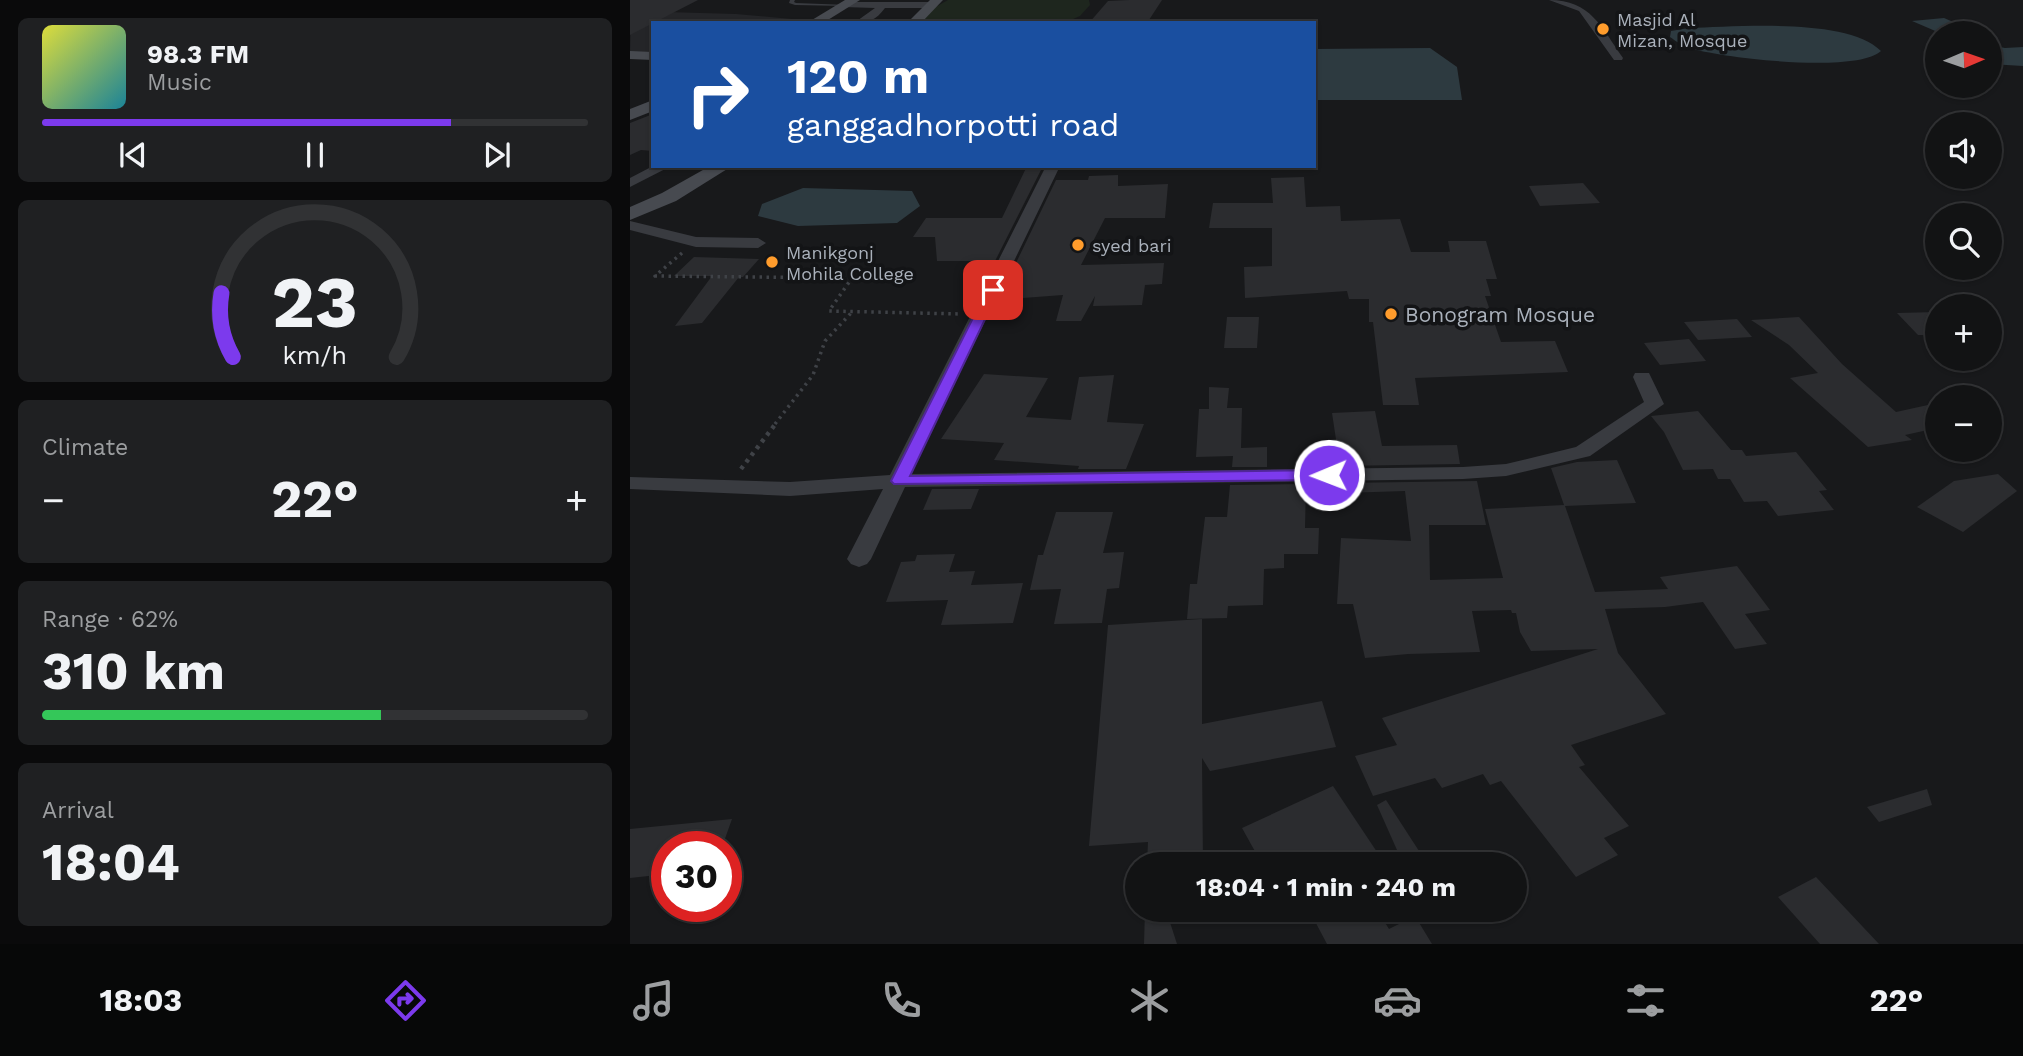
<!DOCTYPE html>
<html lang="en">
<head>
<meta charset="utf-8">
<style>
	:root { --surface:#121314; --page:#1f2022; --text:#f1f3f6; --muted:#9c9ea0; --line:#313234; --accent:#7c3aed }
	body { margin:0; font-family:"Work Sans",sans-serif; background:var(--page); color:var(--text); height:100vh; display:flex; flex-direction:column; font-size:26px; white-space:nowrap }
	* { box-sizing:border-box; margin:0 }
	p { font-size:23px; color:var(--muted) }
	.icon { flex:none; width:38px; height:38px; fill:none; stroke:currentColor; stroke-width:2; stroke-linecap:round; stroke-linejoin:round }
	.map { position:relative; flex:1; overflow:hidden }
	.side { display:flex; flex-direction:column; gap:18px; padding:18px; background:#0a0a0b; width:630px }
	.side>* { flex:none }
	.hud { position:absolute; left:21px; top:21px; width:665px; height:147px; border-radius:0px; box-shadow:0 2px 5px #0004,0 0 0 2px var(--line); background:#1a4fa0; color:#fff; overflow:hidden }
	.needle { width:46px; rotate:88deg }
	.buttons { position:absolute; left:1295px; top:21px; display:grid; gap:14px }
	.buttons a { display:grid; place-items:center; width:77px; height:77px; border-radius:50%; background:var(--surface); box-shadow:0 2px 5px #0004,0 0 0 2px var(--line); font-size:35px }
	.speed { position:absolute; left:21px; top:831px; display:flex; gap:14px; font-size:35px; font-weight:700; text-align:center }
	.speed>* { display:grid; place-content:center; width:91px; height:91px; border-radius:50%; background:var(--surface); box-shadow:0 2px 5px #0004,0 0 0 2px var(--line); line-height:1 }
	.speed .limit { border:10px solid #d22; background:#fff; color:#111 }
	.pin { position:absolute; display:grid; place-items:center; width:60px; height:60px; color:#fff; margin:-30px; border-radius:14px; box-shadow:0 4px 10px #0006 }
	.me { position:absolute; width:77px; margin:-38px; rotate:269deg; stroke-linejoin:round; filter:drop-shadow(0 0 5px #0008) }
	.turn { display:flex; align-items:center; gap:24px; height:147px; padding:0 21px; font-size:32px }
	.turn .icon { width:91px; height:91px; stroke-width:2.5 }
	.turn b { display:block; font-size:49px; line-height:60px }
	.big { font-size:52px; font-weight:700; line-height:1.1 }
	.side .widget { flex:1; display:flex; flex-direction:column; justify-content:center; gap:10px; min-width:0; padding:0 24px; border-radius:10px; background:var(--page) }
	.side .dial { align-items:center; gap:0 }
	.dial svg { height:182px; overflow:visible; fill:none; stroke:var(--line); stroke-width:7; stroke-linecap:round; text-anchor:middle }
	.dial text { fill:var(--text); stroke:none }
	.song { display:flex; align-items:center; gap:21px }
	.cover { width:84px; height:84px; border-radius:10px; background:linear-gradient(135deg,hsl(60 70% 55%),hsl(190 70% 35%)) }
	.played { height:7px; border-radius:4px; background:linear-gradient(90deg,var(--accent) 75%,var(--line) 75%) }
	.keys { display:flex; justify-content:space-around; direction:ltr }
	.heat { display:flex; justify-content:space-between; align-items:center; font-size:38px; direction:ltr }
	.charge { height:10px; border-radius:5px; background:linear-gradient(90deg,#34c759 62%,var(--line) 0) }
	.trip { position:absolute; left:495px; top:852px; width:402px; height:70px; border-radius:35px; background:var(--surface); box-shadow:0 2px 5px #0004,0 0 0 2px var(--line); font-weight:700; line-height:70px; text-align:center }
	.menu { display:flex; height:112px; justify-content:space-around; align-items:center; background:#070808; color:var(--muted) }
	.menu .icon { width:49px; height:49px }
	.menu .active { color:var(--accent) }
	.menu b { font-size:32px; color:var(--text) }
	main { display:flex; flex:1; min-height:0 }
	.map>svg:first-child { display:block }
</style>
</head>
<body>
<main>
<section class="side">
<div class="widget">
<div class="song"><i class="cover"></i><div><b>98.3 FM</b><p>Music</p></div></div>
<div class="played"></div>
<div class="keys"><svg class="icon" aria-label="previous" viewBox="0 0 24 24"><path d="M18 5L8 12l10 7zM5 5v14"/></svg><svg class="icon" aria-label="pause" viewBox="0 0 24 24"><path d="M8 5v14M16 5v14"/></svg><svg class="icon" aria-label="next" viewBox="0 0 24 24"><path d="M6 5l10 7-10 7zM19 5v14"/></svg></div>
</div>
<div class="widget dial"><svg viewBox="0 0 100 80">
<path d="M14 69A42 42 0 1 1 86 69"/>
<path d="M14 69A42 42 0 0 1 9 41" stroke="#7c3aed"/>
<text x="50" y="56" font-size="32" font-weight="700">23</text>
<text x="50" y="72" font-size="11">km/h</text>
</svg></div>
<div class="widget"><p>Climate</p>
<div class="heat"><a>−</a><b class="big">22°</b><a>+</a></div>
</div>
<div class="widget"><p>Range · 62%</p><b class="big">310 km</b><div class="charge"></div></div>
<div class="widget"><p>Arrival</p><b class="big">18:04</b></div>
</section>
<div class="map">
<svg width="1393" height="944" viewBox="0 0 1393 944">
	<rect width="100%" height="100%" fill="#18191b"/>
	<path fill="#242528" d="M1,11L106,14L173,20L169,23H23V54H0Z"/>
	<path fill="#1e261e" d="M318,0H459L460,5L450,16L434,23L292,22L295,13Z"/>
	<g fill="#2d3a40">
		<path d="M1314,18L1349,33H1310L1282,21Z"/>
		<path d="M1059,28C1106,27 1217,17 1251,51C1226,74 1092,58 1059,48C1052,46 1046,41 1040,37L1041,31Z"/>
		<path d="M1360,45L1375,48L1393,47V66L1360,64Z"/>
		<path d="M800,48L827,67L832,100H684V49Z"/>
		<path d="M173,188L282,191L290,206L267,223L168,226L128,216L132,204Z"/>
	</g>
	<g fill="#2b2c2f">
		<path d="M0,0H68L0,35Z"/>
		<path d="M499,0H532L517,23H459L478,1Z"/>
		<path d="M23,114V151L11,150L0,155V123Z"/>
		<path d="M397,166H413L360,271H349L347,261H307L305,237H283L296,218H372Z"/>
		<path d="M488,175V186L538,184L535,218H475L451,265L534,263L532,284L515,285L512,305L463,306L465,296L451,321H426L433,295L393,298L389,313L365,314L371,294L426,180H458L459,176Z"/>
		<path d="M674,177L676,207L710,206L711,221L770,219L781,252H820L818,241H856L867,279H856L861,296H855L871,342L925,341L938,372L785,378L789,405H753L743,322H739V299H719L717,291L615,298L614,267L642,266V228H579L583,203H643L641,178Z"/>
		<path d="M953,183L970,203L910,206L899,186Z"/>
		<path d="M64,257L129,259L113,277H109L72,323L45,326L82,276H44Z"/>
		<path d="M1307,312V335H1288L1267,313Z"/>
		<path d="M597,317H629L627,348H594Z"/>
		<path d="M1169,317L1212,364L1266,412L1307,403V428L1275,435L1282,440L1238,447L1160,378L1188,373L1159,345L1121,320Z"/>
		<path d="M1107,319L1122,337L1068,340L1054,322Z"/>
		<path d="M1059,339L1076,361L1030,365L1014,343Z"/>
		<path d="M354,374L418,378L396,417L441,420L449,377L484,375L477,422L514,424L496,469H448L449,466L364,460L374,443L311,439Z"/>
		<path d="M579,387L599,388L597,408H612L611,448L637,447V467H602L603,456L566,457L569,409H579Z"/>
		<path d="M745,411L752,446L827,445L830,464L710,466L702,413Z"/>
		<path d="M1068,411L1101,450H1112L1116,456L1166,452L1197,490L1189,491L1204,510L1148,516L1137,501L1114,502L1100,479H1088L1083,469L1053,470L1034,432L1021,416Z"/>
		<path d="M987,460L1006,503L935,506L965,592L1038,589L1030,577L1107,566L1140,610L1115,614L1137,644L1105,649L1073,602L1035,607L975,609L988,653L1036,714L941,745L955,765L949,767L999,826L974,838L988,855L946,877L871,781L860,785L853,774L812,788L805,778L743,796L725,756L767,745L752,718L968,649L901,651L890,632L886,613H882L881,610L842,611L850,652L778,654L735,658L723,604H707L711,538L781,541L775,491L714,493L713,483L847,481L856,525H799L800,580L873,578L855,509L934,505L921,468L947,462Z"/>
		<path d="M1368,474L1387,491L1333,532L1287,507L1324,481Z"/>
		<path d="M676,484L675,528H689L688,554H654V568L634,569L633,605L598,606L597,618L557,619L560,584H567L575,517H597L600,485Z"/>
		<path d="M302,489H349L341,509L293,510Z"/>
		<path d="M426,512H483L473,553L494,552L489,588L477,589L472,623L424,624L431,589L400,590L408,555H413Z"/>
		<path d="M325,554L319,572L345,571L341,585L393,583L383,623L311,625L318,600L256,602L271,562L285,561L287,555Z"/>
		<path d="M572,619V724L692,701L706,747L580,771L572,758L573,864H517L518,842L459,846L478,625Z"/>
		<path d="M703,786L755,864H632L612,828Z"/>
		<path d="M1297,789L1302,805L1249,822L1237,807Z"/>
		<path d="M756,800L789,851L771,859L747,805Z"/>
		<path d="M102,819L92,847H37V874L0,878V829Z"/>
		<path d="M1186,877L1249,944H1190L1148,897Z"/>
		<path d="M515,910H536L547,944H514Z"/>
		<path d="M679,910H747L759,929L785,916L802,944H697Z"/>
	</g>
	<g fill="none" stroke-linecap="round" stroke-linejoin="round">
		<g stroke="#3f4247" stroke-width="3.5" stroke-dasharray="2.5 4.5" stroke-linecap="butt">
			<path d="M52,253L25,276L222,278L199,311L331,314"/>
			<path d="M145,424L183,375L195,341L222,312"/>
		</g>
		<path stroke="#3f4247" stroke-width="4.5" stroke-dasharray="3.5 5" stroke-linecap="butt" d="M111,469L147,422"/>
		<path fill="#393b40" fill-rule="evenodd" d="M160,0H165L164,2L166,3L218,5L216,6L165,5L159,3Z"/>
		<g fill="#393b40" fill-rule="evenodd">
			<path d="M919,0C961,0 971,27 993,58L992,60H984L949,11Z"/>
			<path d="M216,2H302L307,5L302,8H255C246,20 239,23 224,23L245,8L213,7L211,5Z"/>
			<path d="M23,166H41L0,187V178Z"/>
			<path d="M416,166H430L281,474L833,467L876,464L946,447L1014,402L1003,377L1005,373H1019L1034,404L960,456L876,476L833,479L275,487L241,559L237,564L229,567L221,564L217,559L253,489L160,496L0,489V477L160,482L260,475Z"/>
			<path d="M0,221L66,237L128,238L136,243L128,248L66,247L0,230Z"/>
		</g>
		<g fill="#474a50" fill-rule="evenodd">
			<path d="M215,0H230L193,23H177Z"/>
			<path d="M300,0H313L291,23H277Z"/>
			<path d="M0,51L23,52V60L0,59Z"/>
			<path d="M23,100V111L0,120V109Z"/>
			<path d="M80,166H102L46,201L0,220V207L32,193Z"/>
		</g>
	</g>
	<path fill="#7c3aed" stroke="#51269a" stroke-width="2" d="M363,286L369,290L280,476L699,470L707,475L699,480L264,484L261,481L357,290Z"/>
	<g fill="#ff9c2c" stroke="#131416" stroke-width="2.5">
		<circle cx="973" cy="29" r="7"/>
		<circle cx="448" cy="245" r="7"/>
		<circle cx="142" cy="262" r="7"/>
		<circle cx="761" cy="314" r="7"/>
	</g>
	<g text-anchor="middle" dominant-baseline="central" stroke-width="7" stroke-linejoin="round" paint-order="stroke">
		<g font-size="18" fill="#aab1bb" stroke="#131416" text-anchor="start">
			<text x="987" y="19">Masjid Al<tspan x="987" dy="21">Mizan, Mosque</tspan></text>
			<text x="462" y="245">syed bari</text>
			<text x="156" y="252">Manikgonj<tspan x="156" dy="21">Mohila College</tspan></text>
		</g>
		<g font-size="21" fill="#aab1bb" stroke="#131416" text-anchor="start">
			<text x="775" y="314">Bonogram Mosque</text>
		</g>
	</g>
</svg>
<div class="buttons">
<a><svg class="needle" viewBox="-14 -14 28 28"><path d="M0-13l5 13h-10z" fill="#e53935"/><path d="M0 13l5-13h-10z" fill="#9c9ea0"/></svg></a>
<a><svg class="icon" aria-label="sound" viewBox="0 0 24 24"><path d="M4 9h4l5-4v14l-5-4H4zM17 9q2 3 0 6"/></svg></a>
<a><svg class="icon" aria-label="search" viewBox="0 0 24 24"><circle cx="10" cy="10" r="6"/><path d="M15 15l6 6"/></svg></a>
<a>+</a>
<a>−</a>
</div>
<div class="speed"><div class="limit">30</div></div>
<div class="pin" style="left:363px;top:290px;background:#d93025"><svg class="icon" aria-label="arrive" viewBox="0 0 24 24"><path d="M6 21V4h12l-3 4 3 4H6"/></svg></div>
<svg class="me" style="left:699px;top:475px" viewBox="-20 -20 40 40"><circle r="17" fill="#7c3aed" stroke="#fff" stroke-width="3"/><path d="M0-11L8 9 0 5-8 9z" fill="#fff"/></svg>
<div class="trip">18:04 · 1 min · 240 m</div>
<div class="hud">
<div class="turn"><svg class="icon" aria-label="right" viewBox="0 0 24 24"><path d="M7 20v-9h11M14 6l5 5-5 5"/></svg><div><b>120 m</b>ganggadhorpotti road</div></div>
</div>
</div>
</main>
<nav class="menu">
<b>18:03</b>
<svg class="icon active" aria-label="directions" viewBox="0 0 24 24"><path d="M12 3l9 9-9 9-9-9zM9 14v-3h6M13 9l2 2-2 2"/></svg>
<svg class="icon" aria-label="music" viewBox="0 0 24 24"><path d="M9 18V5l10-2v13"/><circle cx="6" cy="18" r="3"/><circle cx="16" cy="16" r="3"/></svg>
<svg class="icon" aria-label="phone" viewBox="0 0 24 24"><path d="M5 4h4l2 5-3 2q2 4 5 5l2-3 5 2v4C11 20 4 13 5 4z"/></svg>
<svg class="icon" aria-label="climate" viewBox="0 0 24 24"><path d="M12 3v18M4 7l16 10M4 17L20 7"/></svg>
<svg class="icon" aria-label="car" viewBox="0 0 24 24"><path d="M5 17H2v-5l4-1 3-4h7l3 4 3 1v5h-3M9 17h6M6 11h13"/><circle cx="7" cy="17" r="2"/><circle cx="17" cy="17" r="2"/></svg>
<svg class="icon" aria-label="filters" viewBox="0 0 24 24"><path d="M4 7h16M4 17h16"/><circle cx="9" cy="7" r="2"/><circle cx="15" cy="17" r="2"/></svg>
<b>22°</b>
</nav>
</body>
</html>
